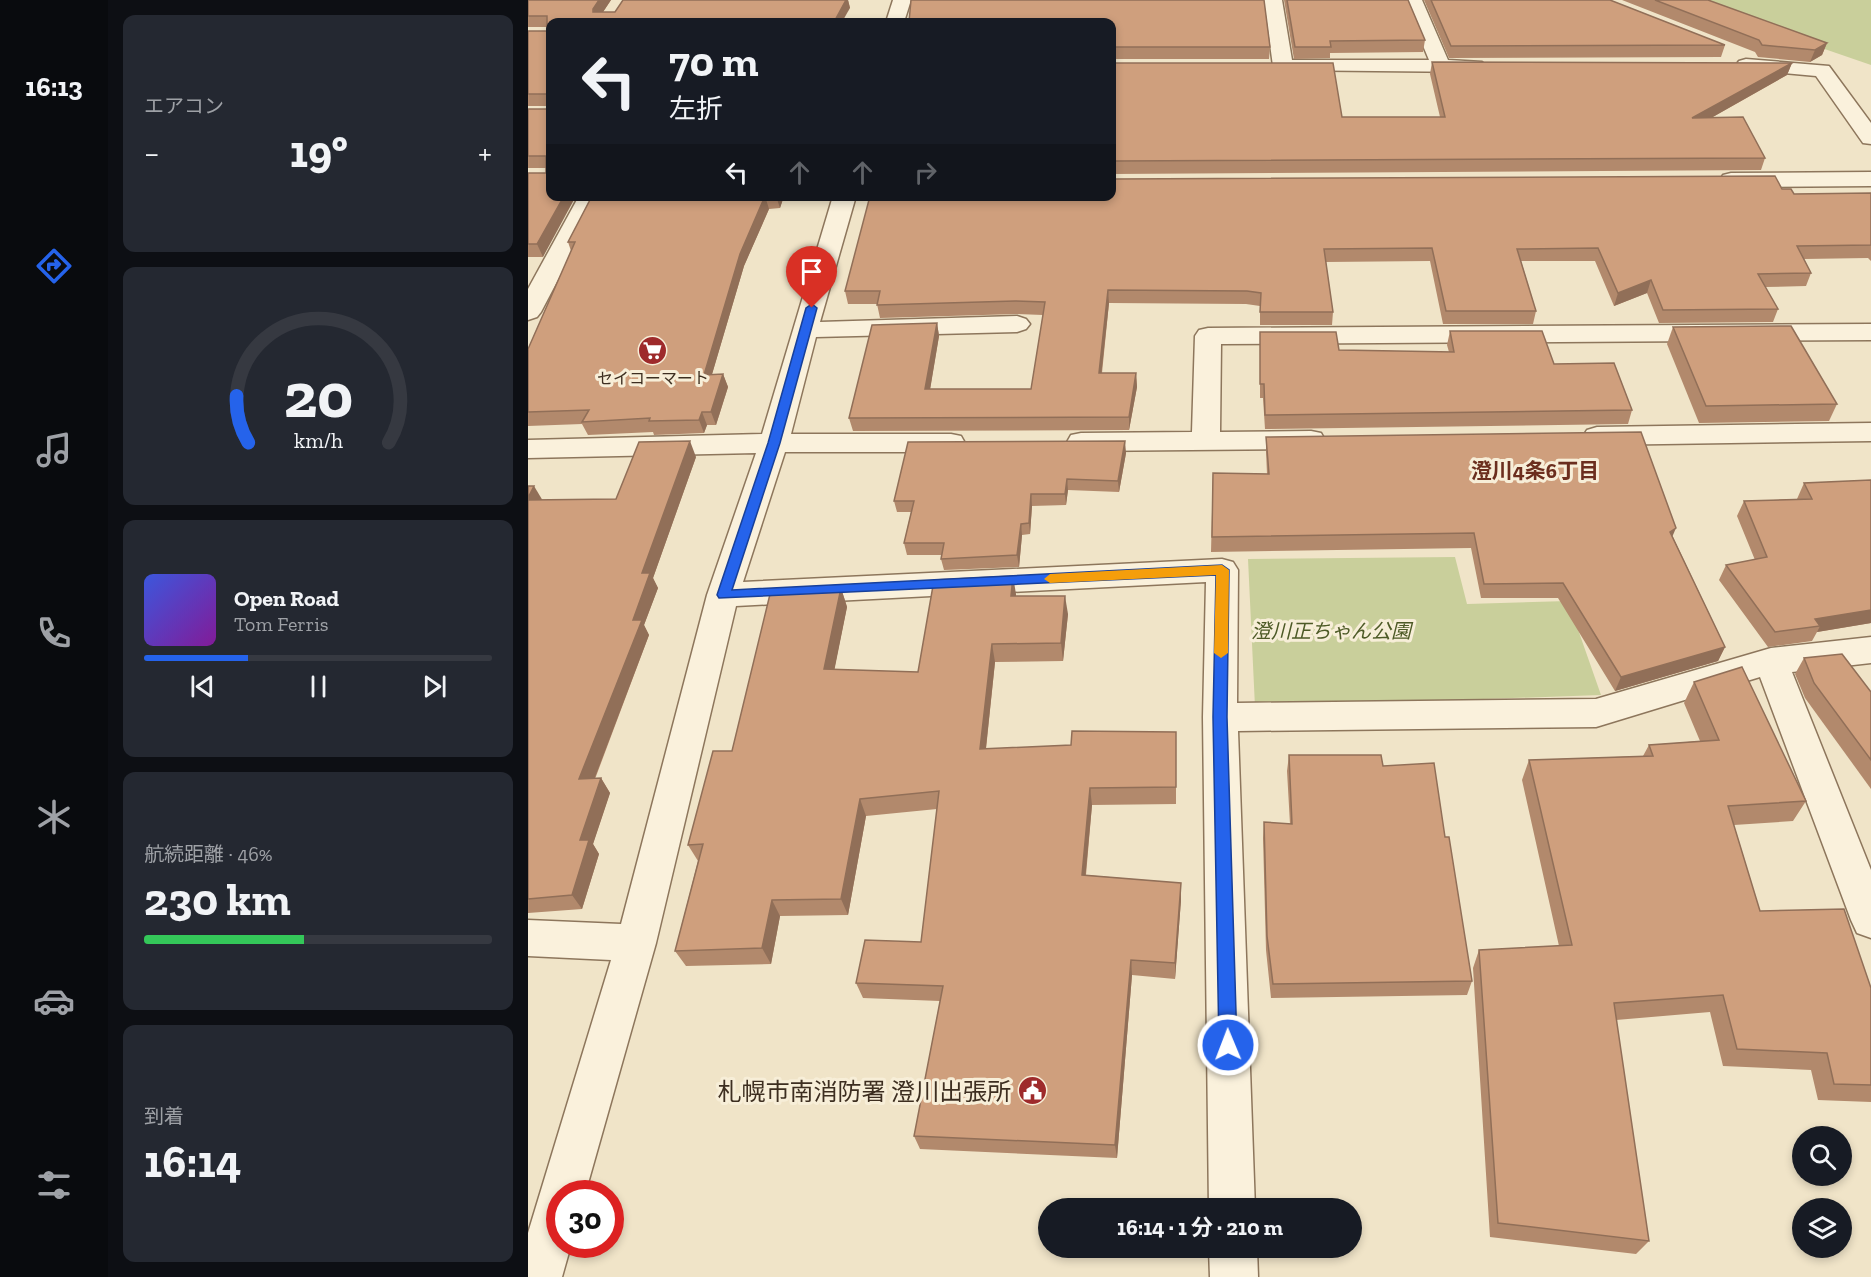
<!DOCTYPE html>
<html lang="ja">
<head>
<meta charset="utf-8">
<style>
	:root { --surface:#171b24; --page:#242831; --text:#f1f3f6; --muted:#9ea1a6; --line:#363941; --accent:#2563eb }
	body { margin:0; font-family:"Zilla Slab","Noto Sans JP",serif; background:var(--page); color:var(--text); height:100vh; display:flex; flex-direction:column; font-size:22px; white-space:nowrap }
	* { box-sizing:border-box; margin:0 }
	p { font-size:20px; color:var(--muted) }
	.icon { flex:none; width:33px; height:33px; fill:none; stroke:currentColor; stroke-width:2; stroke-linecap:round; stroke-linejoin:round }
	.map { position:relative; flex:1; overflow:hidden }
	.sheet { display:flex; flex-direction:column; gap:15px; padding:15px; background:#0d0f14; width:420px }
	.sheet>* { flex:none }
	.top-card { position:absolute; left:18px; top:18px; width:570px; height:183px; border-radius:12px; box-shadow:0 3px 9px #0003; background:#171b24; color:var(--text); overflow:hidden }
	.tools { position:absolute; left:1264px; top:1126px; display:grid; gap:12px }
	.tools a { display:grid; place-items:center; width:60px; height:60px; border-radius:50%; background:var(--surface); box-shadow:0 3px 9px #0003; font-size:30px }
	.speed { position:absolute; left:18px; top:1180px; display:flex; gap:12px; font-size:30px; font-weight:700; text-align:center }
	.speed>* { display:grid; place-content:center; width:78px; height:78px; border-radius:50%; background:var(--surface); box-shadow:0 3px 9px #0003; line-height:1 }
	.speed .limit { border:9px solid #d22; background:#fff; color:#111 }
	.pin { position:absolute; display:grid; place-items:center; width:51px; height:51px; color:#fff; margin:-62px -26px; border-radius:50% 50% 50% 0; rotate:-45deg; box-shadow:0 0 6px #0007 }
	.pin .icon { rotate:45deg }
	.me { position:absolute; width:66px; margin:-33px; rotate:359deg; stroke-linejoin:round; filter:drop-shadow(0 0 4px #0008) }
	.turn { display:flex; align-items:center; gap:21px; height:126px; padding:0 24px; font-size:27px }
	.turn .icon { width:78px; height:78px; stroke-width:2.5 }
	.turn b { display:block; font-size:42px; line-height:51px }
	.lanes { display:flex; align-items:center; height:57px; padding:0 24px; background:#0003; justify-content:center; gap:30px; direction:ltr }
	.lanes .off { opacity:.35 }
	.big { font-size:45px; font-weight:700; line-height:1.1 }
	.sheet .tile { flex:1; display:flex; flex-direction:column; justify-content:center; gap:9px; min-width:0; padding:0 21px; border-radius:12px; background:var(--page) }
	.sheet .dial { align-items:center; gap:0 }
	.dial svg { height:156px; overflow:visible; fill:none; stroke:var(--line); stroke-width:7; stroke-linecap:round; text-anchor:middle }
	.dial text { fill:var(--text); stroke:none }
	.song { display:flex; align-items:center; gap:18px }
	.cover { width:72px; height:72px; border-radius:9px; background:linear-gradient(135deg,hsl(230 70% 55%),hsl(290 70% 35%)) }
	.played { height:6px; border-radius:3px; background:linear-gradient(90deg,var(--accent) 30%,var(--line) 30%) }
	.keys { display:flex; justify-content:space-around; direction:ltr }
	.heat { display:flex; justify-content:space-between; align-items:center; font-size:33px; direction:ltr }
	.charge { height:9px; border-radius:4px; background:linear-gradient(90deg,#34c759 46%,var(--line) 0) }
	.trip { position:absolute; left:510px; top:1198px; width:324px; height:60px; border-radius:30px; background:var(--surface); box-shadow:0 3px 9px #0003; font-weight:700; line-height:60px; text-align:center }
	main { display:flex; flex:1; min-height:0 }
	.tab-bar { display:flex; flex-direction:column; width:108px; justify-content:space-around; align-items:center; background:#090b0e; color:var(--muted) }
	.tab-bar .icon { width:42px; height:42px }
	.tab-bar .active { color:var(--accent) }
	.tab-bar b { font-size:27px; color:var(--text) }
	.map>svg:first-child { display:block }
</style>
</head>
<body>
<main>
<nav class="tab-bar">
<b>16:13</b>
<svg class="icon active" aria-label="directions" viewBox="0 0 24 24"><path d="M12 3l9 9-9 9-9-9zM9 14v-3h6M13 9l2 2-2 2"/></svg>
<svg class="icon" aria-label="music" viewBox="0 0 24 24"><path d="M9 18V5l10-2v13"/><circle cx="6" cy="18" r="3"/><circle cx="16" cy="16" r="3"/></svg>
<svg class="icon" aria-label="phone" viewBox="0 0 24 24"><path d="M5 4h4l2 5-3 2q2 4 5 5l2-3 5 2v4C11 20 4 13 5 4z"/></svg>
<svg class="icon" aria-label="climate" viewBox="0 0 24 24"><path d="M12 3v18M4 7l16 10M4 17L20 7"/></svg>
<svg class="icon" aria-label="car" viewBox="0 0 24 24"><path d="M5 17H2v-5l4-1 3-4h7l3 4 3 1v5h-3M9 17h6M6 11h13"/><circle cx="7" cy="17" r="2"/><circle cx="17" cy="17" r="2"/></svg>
<svg class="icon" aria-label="filters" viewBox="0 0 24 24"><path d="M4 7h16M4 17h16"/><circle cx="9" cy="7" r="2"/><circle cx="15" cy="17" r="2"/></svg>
</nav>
<section class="sheet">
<div class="tile"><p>エアコン</p>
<div class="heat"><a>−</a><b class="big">19°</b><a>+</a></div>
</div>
<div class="tile dial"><svg viewBox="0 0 100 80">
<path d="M14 69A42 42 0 1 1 86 69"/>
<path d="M14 69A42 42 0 0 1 8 45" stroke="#2563eb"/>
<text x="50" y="56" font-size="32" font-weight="700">20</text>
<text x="50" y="72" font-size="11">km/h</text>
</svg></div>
<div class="tile">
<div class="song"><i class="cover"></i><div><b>Open Road</b><p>Tom Ferris</p></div></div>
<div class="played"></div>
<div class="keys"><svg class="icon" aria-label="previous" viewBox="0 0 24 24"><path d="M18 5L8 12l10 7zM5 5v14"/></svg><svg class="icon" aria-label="pause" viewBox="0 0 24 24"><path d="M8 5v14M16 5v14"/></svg><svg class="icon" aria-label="next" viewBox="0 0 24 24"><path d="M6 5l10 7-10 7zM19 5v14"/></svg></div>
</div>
<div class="tile"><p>航続距離 · 46%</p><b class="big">230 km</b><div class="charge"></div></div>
<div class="tile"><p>到着</p><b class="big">16:14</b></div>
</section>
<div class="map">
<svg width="1343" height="1277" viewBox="0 0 1343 1277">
	<rect width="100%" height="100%" fill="#f0e4c8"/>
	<g fill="#c9cf9b">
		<path d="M1173,0H1343V65L1169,5Z"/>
		<path d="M927,557L939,604L1040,601L1073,695L727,707L720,559Z"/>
	</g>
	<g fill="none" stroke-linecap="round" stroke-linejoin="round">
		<defs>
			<g id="minor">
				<path d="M365,0H383L376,22H358Z"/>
				<path d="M736,0H754L764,60H901L876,0H894L920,60L954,62L957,66L954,70L947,72L748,70L745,66Z"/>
				<path d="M1218,59L1301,66L1343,123V144L1335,143L1288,76L1211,69L1208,65L1211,61Z"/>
				<path d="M1343,172V186L1203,187L1195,185L1192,180L1195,175L1203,173Z"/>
				<path d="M51,196H74L13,312L9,317L0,320V289Z"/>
				<path d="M305,196H328L292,322L489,316L498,319L502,324L498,329L489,332L288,337L263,434H423L433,436L437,443L433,450L423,452H257L215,582L694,559L705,562L710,570L709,703L1068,699L1243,648L1343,637V663L1264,672L1343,870V938L1329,933L1323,920L1232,677L1068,727L710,731L727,1209H681L675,717L678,582L208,606L128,943L57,1194H32V1245H43L34,1277H0V1233L83,960L0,956V920L93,924L179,595L228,453L0,458V440L234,434Z"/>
				<path d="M1343,324V340L693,344L692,432L783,431L793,433L797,440L793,447L783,449L553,451L543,449L539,442L543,435L553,433L664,432L667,336L671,330L680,328Z"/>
				<path d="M1343,423V441L1069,445L1059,442L1055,436L1059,430L1069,427Z"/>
				<path d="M681,1248H729L730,1277H682Z"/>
			</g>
		</defs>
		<use href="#minor" stroke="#8d765c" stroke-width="3"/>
		<use href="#minor" fill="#faf1dc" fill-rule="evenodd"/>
	</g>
	<g fill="#b2896c">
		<path d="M0,0H83L75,12H87L95,0H320L322,8L22,22V196L15,257H0V173H18V168H0V109H19V106H0V31H19V27H0Z"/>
		<path d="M756,0H880L897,40L895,52L802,53V58L766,59Z"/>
		<path d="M896,0H1082L1197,45L1193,57L921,58Z"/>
		<path d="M1094,0H1180L1299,43L1294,55L1282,62L1230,57L1227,52Z"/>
		<path d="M584,22L742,47L741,59H584Z"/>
		<path d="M904,62L1264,63L1259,75L1183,118L1237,158L1233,170L584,174V63L814,117H912L902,74Z"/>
		<path d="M1254,189L1266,194L1343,193V261L1340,258L1276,259L1283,273L1278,286L1237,287L1250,309L1245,322L1131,323L1119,293L1086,306L1067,261H993L1008,311L1005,324H915L902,261L798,262L805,312L804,325H732V306L718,304L581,303L574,373H608L609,387L601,430L325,431L321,418L409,323L411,336L402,389H503L515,315L489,314L352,318L349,304H320L317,291Z"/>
		<path d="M64,196H256L252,208L241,209L216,266L184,374H195L200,387L188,425H179L176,433L126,435L125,432L60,435L54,424L0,426V349L43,251L40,242Z"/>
		<path d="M1145,327L1309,404L1301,421L1171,423L1139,344Z"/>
		<path d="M922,331L1026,364L1104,410L1100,424L737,429L735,398H732V332L811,350L921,352L919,345Z"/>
		<path d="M738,437L1145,537L1197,647L1190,661L1087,691L1030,598H953L943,548L683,552L685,473L739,474L738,451Z"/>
		<path d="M598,453L591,492L540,490L538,505L504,506L502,534L494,535L491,567L416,570L413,559L414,555H379L376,543L383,512H369L366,501Z"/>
		<path d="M168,457L125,578L130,588L116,625L121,635L67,779L73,778L82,793L65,844L71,854L54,909L0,913V486L14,500L88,499Z"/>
		<path d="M1343,480V623L1289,632L1284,641L1240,647L1191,580L1198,565L1227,560L1209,516L1216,501L1269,499L1276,483Z"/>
		<path d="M313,588L319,607L306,670L390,672L488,594V596L540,614L535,661L467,662L458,749L543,745L648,732V804L564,805L558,875L653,883V900L647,979L604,975L589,1158L392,1149L386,1136L412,1001L335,998L328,983L393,942L409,809L338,816L320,915L252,916L243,964L158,966L147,951L170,861L160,845L204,751Z"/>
		<path d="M1276,658L1343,692V789L1277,698L1267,674Z"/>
		<path d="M1166,682L1278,801L1265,821L1206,825L1232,911L1343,988V1102L1290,1100L1283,1070L1195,1066L1182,1012L1088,1020L1121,1241L1108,1254L962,1237L945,968L951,950L1031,946L994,780L1001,760L1115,756L1121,745L1172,741L1156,703Z"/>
		<path d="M761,755L855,766L917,837L944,981L939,995L743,998L738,950L735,838L736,822L762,824L759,771Z"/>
	</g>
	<g fill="#916f58">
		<path d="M71,0H83L69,21L65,9Z"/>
		<path d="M318,0H320L322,8L314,22H306Z"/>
		<path d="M1299,43L1294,55L1282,62L1287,50Z"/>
		<path d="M1264,63L1259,75L1160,131L1164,118Z"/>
		<path d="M36,196H48L15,257L9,244Z"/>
		<path d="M237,196L241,209L216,266L180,388L176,375L212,254Z"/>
		<path d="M248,196H256L252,208Z"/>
		<path d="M1123,280L1119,293L1086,306L1090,293Z"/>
		<path d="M580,290L581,303L572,386L571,373Z"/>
		<path d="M409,323L411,336L400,402L397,389Z"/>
		<path d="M608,373L609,387L601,430V417Z"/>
		<path d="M195,374L200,387L188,425L183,412Z"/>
		<path d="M174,412L179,425L176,433L171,420Z"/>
		<path d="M162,441L168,457L125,578L130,588L116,625L121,635L61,793L51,779L105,620L114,573Z"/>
		<path d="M597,441L598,453L591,492L590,481Z"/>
		<path d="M539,479L540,490L538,505L537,494Z"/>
		<path d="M6,486L15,501H0V498Z"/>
		<path d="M503,494L504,506L502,534L501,523Z"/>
		<path d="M493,524L494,535L491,567L489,555Z"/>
		<path d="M1148,528L1142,542V532Z"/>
		<path d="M485,576L488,594L486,614L483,596Z"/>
		<path d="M313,588L319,607L303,687L296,669Z"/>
		<path d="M537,596L540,614L535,661L533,643Z"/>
		<path d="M1343,610V623L1289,632L1292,626L1287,619Z"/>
		<path d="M464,644L467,662L456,766L452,749Z"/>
		<path d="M1197,647L1190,661L1087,691L1093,677Z"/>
		<path d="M73,778L82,793L65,844L71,854L54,909L44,895L52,840Z"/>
		<path d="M562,788L564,805L556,891L554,875Z"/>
		<path d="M332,799L338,816L320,915L313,899Z"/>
		<path d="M653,883V900L647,979V963Z"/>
		<path d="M244,900L252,916L243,964L234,948Z"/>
		<path d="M603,960L604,975L589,1158L587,1145Z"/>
	</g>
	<g fill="#cf9f7d" stroke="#916f58" stroke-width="1.5">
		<path d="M0,0H71L65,9V12H87L95,0H318L306,22H22V196H36L9,244H0V173H18V156H0V109H19V94H0V31H19V16H0Z"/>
		<path d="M383,0H736L742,47H584V22H381Z"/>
		<path d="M759,0H880L897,40L802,41L803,47H767Z"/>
		<path d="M903,0H1082L1197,45L923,46Z"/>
		<path d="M1127,0H1180L1299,43L1287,50L1234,45L1231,40Z"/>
		<path d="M904,62L1264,63L1164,118L1215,117L1237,158L584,161V63H805L814,117H917Z"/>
		<path d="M1247,176L1254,189H1263L1266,194L1343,193V245L1269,246L1283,273L1230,274L1250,309L1135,310L1123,280L1090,293L1070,248L989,249L1008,311H918L904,248L796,249L805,312H732L733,293L719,291L580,290L571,373H608L601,417L321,418L344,325L409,323L397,389H503L517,302L487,301L349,305L352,291H317L342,196H584V179Z"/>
		<path d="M64,196H237L212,254L176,375L195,374L183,412H174L171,420L121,421L122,418L54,422L61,410L0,412V349L47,242H40Z"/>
		<path d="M1263,326L1309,404L1178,406L1145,327Z"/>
		<path d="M922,331H1014L1026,364L1086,363L1104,410L737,415L736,384H732V332H808L811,350L926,352Z"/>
		<path d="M1113,432L1148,528L1142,532L1197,647L1093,677L1035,583L956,584L946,533L684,537L685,473L741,474L738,437Z"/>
		<path d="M162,441L114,573H122L105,620H114L51,779L73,778L52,840H61L44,895L0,899V500L88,499L111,442Z"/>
		<path d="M597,441L590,481L539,479L537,494H503L501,523L493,524L489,555L413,559L416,543H376L386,501H366L380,442Z"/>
		<path d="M1343,480V610L1287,619L1292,626L1247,632L1198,565L1239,557L1216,501L1284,499L1276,483Z"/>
		<path d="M0,486H6L0,498Z"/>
		<path d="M485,576L483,596H537L533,643L464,644L452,749L543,745L544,731L648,732V787L562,788L554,875L653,883L647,963L603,960L587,1145L386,1136L415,986L328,983L337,940L393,942L411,791L332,799L313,899L244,900L234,948L147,951L175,844L160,845L185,751H204L243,590L313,588L296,669L390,672L406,580Z"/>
		<path d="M1314,654L1343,692V760L1286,683L1276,658Z"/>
		<path d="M1214,667L1278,801L1200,806L1232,911L1316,909L1343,988V1085L1306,1084L1299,1053L1209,1049L1195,995L1086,1003L1121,1241L970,1223L951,950L1044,945L1001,760L1125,756L1121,745L1191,740L1166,682Z"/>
		<path d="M761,755H853L855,766L906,763L917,837H921L944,981L745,984L739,936L736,822L764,824Z"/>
	</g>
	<path fill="#2563eb" stroke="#184099" stroke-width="1.5" d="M284,304L289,308L252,443L204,590L694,565L701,570L699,717L709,1045L706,1051L700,1054L694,1051L691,1045L685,717L688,575L191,598L189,595L240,443L278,308Z"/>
	<path fill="#f59e0b" d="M694,565L701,570L700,653L693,658L686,653L688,575L522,583L516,579L522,574Z"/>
	<defs>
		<symbol id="supermarket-disc" viewBox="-11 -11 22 22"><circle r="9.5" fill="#9e2a2b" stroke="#f7eed8"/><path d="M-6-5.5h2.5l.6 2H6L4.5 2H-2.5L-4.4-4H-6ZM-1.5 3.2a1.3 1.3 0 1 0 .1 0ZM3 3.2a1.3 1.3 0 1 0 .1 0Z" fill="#fff"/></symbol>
		<symbol id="civic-disc" viewBox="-11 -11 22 22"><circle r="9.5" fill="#9e2a2b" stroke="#f7eed8"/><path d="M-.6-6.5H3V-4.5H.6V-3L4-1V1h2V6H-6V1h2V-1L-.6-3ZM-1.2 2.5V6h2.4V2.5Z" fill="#fff"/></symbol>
	</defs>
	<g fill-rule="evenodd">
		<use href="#supermarket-disc" x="108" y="334" width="33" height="33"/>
		<use href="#civic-disc" x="488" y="1074" width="33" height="33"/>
	</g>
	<g text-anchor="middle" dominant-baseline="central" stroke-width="6" stroke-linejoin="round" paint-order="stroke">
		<g font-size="16" fill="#3d2e20" stroke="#f7eed8">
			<text x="125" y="378">セイコーマート</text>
		</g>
		<g font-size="20" font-style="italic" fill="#4d5a26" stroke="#f7eed8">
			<text x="803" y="631">澄川正ちゃん公園</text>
		</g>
		<g font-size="21" font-weight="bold" fill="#6b2e1e" stroke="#f7eed8">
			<text x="1007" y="470">澄川4条6丁目</text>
		</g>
		<g font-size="24" fill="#3d2e20" stroke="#f7eed8" text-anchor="end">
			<text x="483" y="1091">札幌市南消防署 澄川出張所</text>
		</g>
	</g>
</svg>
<div class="tools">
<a><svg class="icon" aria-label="search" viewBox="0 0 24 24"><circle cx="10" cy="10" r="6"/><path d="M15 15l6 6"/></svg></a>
<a><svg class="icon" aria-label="layers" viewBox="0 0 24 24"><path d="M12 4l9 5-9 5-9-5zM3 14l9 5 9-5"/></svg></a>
</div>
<div class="speed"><div class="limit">30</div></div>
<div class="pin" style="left:284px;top:308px;background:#d93025"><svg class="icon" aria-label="arrive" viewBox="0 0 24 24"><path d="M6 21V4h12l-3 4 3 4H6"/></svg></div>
<svg class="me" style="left:700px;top:1045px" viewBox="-20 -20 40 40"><circle r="17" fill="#2563eb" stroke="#fff" stroke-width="3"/><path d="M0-11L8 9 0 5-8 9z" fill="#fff"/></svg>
<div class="trip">16:14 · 1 分 · 210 m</div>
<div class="top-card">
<div class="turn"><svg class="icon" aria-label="left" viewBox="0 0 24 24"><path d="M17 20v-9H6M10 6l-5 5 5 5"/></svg><div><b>70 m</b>左折</div></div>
<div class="lanes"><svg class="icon" aria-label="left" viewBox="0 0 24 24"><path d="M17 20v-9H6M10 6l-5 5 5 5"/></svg><svg class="icon off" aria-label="ahead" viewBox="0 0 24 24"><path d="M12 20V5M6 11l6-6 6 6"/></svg><svg class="icon off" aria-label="ahead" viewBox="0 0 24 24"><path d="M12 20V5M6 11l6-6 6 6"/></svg><svg class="icon off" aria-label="right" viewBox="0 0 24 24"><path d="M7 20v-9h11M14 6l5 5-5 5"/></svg></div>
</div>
</div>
</main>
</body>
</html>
